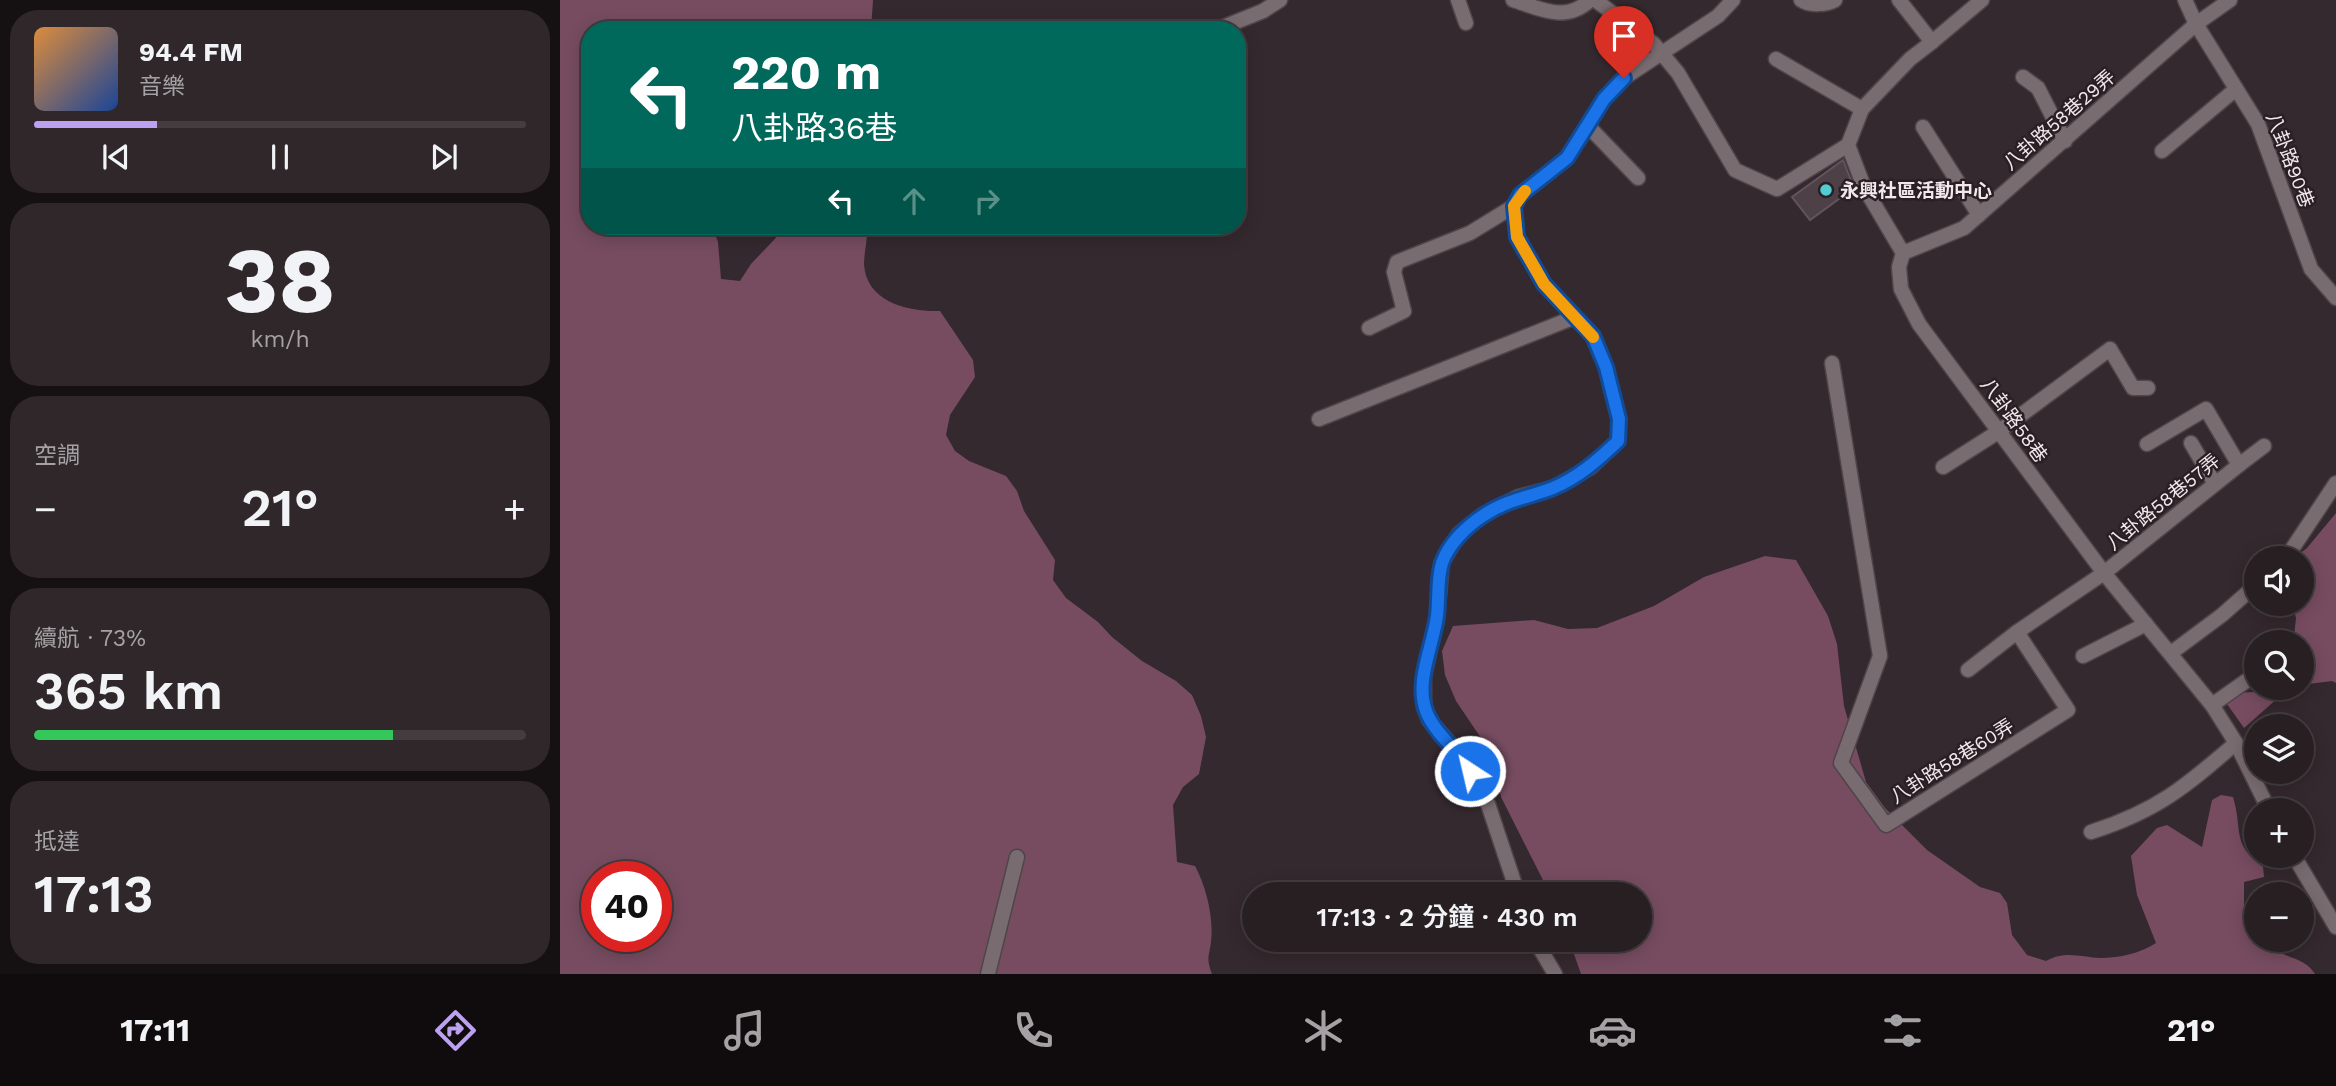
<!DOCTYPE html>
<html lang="zh-TW">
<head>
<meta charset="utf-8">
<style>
	:root { --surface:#271f22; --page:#2f272a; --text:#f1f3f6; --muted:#a4a2a5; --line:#433d40; --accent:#bca0f2 }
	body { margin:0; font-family:"Work Sans","Noto Sans TC",sans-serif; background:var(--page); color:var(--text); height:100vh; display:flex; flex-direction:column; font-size:26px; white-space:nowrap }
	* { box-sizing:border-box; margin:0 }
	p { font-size:23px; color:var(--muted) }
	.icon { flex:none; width:38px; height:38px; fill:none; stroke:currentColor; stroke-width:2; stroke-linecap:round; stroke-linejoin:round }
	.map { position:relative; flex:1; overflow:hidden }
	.drawer { display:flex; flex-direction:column; gap:10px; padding:10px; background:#151113; width:560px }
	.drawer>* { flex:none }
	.hud { position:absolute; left:21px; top:21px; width:665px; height:214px; border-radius:28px; box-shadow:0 4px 18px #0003,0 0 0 2px var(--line); background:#00695c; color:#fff; overflow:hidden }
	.tools { position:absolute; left:1684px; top:546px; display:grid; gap:14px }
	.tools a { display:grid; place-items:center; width:70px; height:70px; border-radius:50%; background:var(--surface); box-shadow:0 4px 18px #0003,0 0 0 2px var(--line); font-size:35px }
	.speed { position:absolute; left:21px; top:861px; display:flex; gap:14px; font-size:35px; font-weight:700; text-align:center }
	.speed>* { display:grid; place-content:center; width:91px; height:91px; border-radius:50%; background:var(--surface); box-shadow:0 4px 18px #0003,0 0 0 2px var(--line); line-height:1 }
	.speed .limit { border:10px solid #d22; background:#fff; color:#111 }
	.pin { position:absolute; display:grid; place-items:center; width:60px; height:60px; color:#fff; margin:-72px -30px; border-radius:50% 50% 50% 0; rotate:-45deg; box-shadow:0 0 7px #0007 }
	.pin .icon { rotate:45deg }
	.me { position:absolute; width:77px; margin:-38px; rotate:325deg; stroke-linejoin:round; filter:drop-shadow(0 0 5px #0008) }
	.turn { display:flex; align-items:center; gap:24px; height:147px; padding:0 35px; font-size:32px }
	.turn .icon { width:91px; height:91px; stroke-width:2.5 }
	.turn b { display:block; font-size:49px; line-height:60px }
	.lanes { display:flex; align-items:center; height:66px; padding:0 35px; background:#0003; justify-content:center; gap:35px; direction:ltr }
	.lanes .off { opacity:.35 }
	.big { font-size:52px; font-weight:600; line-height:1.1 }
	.drawer .widget { flex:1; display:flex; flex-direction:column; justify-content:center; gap:10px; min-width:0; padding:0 24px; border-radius:28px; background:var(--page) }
	.drawer .dial { align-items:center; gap:0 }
	.dial b { font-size:91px; line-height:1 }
	.song { display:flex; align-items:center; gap:21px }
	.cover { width:84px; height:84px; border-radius:10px; background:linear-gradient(135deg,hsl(30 70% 55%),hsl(220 70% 35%)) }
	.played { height:7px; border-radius:4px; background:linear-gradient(90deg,var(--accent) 25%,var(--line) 25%) }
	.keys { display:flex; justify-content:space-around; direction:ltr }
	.heat { display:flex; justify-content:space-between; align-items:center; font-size:38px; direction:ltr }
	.charge { height:10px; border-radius:5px; background:linear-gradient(90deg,#34c759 73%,var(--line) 0) }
	.trip { position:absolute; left:682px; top:882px; width:410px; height:70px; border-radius:35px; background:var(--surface); box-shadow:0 4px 18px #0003,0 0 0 2px var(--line); font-weight:600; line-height:70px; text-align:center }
	.menu { display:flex; height:112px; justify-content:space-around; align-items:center; background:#100c0e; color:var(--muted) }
	.menu .icon { width:49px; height:49px }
	.menu .on { color:var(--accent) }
	.menu b { font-size:32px; color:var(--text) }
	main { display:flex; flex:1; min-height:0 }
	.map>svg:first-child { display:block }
</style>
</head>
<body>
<main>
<section class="drawer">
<div class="widget">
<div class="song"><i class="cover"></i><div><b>94.4 FM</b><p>音樂</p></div></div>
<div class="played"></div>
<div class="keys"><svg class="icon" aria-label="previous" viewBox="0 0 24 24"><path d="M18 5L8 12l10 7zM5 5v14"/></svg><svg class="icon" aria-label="pause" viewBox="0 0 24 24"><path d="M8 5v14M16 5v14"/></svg><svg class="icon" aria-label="next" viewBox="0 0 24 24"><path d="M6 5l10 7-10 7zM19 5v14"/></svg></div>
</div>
<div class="widget dial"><b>38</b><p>km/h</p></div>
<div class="widget"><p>空調</p>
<div class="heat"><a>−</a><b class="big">21°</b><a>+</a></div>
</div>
<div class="widget"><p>續航 · 73%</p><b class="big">365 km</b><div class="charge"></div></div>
<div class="widget"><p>抵達</p><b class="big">17:13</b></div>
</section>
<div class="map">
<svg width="1776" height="974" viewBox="0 0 1776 974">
	<rect width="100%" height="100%" fill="#34292e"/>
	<g fill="#774c61" fill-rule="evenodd">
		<path d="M0,0H313L311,30H30V226H152L158,242L161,279L180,281L191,264L227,226H307C308,239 304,252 304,264C306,302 348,312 380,311L413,360L415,377L390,415L386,435L395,451L409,461L446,476L457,491L464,511L495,560L493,580L506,598L538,622L552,637L582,661L616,681L632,695L641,716L646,737L639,774L623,787L613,805L617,862L635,866C646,886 654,918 651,942C649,957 646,958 652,974H0ZM37,877H96V936H37Z"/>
		<path d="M1776,513V683L1772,681L1741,685V642H1725L1734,636L1736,618L1732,604H1741V558H1734L1747,548Z"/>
		<path d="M1205,556L1236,560L1268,616L1277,644L1284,706L1306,782L1325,808L1367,850L1420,887L1440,893L1447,903L1452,935L1467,955L1486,961C1505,950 1521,957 1541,958C1559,958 1581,953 1596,943L1577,895L1571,856L1597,828L1607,825L1642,847L1652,800L1661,795L1673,797C1683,830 1671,844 1703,867L1704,877L1684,882V905L1696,932V940H1701C1717,958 1744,955 1755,974H1021L1009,940H1080V894H990L941,797L936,771L925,744L896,701L885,675L882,651L893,626L974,620L1008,629L1037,628L1094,606L1144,577Z"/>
		<path d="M1704,688H1729L1684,728L1667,704L1665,693L1696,692Z"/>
	</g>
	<path fill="#4d4147" stroke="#61545a" stroke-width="2" d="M1283,160L1294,188L1250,220L1232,197Z"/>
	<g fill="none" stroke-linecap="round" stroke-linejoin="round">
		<defs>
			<g id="minor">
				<path d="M898,0L906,23"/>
				<path d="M953,0C981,9 1006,23 1030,0"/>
				<path d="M1035,0L1093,43L1118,73L1175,170L1217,189L1288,145"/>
				<path d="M1241,0C1249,6 1267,5 1275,0"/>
				<path d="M1339,0L1372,42L1422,0"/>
				<path d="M1625,0L1636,24L1698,124L1751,269L1776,298"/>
				<path d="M656,30L703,11L720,0"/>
				<path d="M1372,42L1350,59L1302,109L1288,145L1304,187L1343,253L1339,267L1341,289L1359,324L1544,573L1652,705L1676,743L1709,810"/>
				<path d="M1216,59L1302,109"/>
				<path d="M1463,77L1478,88L1505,141"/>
				<path d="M1029,127L1078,178"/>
				<path d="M1363,127L1419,215"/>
				<path d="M1602,151L1676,89"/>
				<path d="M1343,253L1404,228L1636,24L1670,0"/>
				<path d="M809,328L844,311L834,272L837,262L910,233L954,206"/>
				<path d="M1272,363L1320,656L1281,763L1326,825L1508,710L1457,632L1544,573L1679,465L1646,409L1587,444"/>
				<path d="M759,419L1015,317"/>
				<path d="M1631,443L1655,484"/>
				<path d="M1679,465L1704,446"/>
				<path d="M1383,467L1438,432L1550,349L1573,388H1588"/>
				<path d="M1726,558L1776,483"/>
				<path d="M1611,653L1662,615L1696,585"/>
				<path d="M1523,656L1586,624"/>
				<path d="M1408,670L1457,632"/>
				<path d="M1652,705L1696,674"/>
				<path d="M1531,832C1597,811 1625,787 1676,743"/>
				<path d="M1734,856L1776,927"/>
				<path d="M933,894L956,888"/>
				<path d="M958,894L928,804L900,755L869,720L864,707V676L877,617L882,562L899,534L924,514L958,497L993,488L1031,467L1058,441L1059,419L1046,367L1033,336L984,284L957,237L954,206L960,195L1007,158L1044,99L1064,78L1158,16L1173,0"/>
				<path d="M975,940L995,974"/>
				<path d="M428,974L457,857"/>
			</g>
		</defs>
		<use href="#minor" stroke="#4f4549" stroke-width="17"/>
		<use href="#minor" stroke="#796c71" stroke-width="14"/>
	</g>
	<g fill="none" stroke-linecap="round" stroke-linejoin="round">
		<defs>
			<path id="route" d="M910,771C898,750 874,733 866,711C855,681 873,646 877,616C879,599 877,579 882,563C889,543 907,526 924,515C946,500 970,497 993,488C1019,477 1038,460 1058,441L1059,419L1046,367L1033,336L984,284L957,237L954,206L960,195L1007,158L1044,99L1064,78"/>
		</defs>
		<use href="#route" stroke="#114b97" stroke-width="18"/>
		<use href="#route" stroke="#1a73e8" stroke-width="12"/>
		<path stroke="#f59e0b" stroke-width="12" d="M965,191L954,206L957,237L984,284L1033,337"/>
	</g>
	<circle fill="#51ccd2" stroke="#2a1f24" stroke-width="2.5" cx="1266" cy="190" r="7"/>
	<g text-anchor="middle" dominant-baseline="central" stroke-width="5" stroke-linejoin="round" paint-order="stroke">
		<g font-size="19" fill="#f0e8eb" stroke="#2a1f24">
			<text transform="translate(1499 120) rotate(-41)">八卦路58巷29弄</text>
			<text transform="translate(1730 160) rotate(69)">八卦路90巷</text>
			<text transform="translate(1454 420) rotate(54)">八卦路58巷</text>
			<text transform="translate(1603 502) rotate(-39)">八卦路58巷57弄</text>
			<text transform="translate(1392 761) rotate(-32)">八卦路58巷60弄</text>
		</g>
		<g font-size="19" font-weight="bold" fill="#f0e8eb" stroke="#2a1f24" text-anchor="start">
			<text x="1280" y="190">永興社區活動中心</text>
		</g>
	</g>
</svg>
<div class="tools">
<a><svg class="icon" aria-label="sound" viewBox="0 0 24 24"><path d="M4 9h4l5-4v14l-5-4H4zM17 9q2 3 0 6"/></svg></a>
<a><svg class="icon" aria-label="search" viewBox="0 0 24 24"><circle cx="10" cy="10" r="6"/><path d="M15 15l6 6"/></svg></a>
<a><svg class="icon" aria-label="layers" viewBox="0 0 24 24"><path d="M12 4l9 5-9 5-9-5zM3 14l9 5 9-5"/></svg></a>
<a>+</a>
<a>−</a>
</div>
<div class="speed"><div class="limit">40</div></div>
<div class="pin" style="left:1064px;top:78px;background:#d93025"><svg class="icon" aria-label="arrive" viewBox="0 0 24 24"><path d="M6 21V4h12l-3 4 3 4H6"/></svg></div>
<svg class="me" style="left:910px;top:771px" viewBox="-20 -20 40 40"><circle r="17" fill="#1a73e8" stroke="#fff" stroke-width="3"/><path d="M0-11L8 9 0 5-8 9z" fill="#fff"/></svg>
<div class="trip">17:13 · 2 分鐘 · 430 m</div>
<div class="hud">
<div class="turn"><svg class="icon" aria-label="left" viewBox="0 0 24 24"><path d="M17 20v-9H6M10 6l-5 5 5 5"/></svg><div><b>220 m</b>八卦路36巷</div></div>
<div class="lanes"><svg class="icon" aria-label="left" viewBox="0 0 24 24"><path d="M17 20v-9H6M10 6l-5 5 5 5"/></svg><svg class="icon off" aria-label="ahead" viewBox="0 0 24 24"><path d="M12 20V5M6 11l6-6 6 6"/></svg><svg class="icon off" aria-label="right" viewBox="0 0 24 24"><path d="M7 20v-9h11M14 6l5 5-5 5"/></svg></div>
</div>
</div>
</main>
<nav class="menu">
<b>17:11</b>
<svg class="icon on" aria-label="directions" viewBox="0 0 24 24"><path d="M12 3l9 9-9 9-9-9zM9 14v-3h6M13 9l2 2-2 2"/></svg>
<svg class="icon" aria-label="music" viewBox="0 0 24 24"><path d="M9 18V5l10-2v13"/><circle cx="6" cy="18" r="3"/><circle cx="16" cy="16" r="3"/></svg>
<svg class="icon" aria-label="phone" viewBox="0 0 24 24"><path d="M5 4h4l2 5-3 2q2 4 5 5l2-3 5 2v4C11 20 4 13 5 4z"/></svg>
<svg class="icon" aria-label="climate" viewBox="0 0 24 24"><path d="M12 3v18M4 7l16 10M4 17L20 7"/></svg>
<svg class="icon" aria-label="car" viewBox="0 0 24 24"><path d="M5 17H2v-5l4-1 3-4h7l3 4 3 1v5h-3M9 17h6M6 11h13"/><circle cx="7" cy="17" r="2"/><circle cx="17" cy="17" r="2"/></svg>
<svg class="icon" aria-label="filters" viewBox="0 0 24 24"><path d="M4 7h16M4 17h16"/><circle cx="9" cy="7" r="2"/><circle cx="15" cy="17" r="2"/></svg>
<b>21°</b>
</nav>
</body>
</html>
